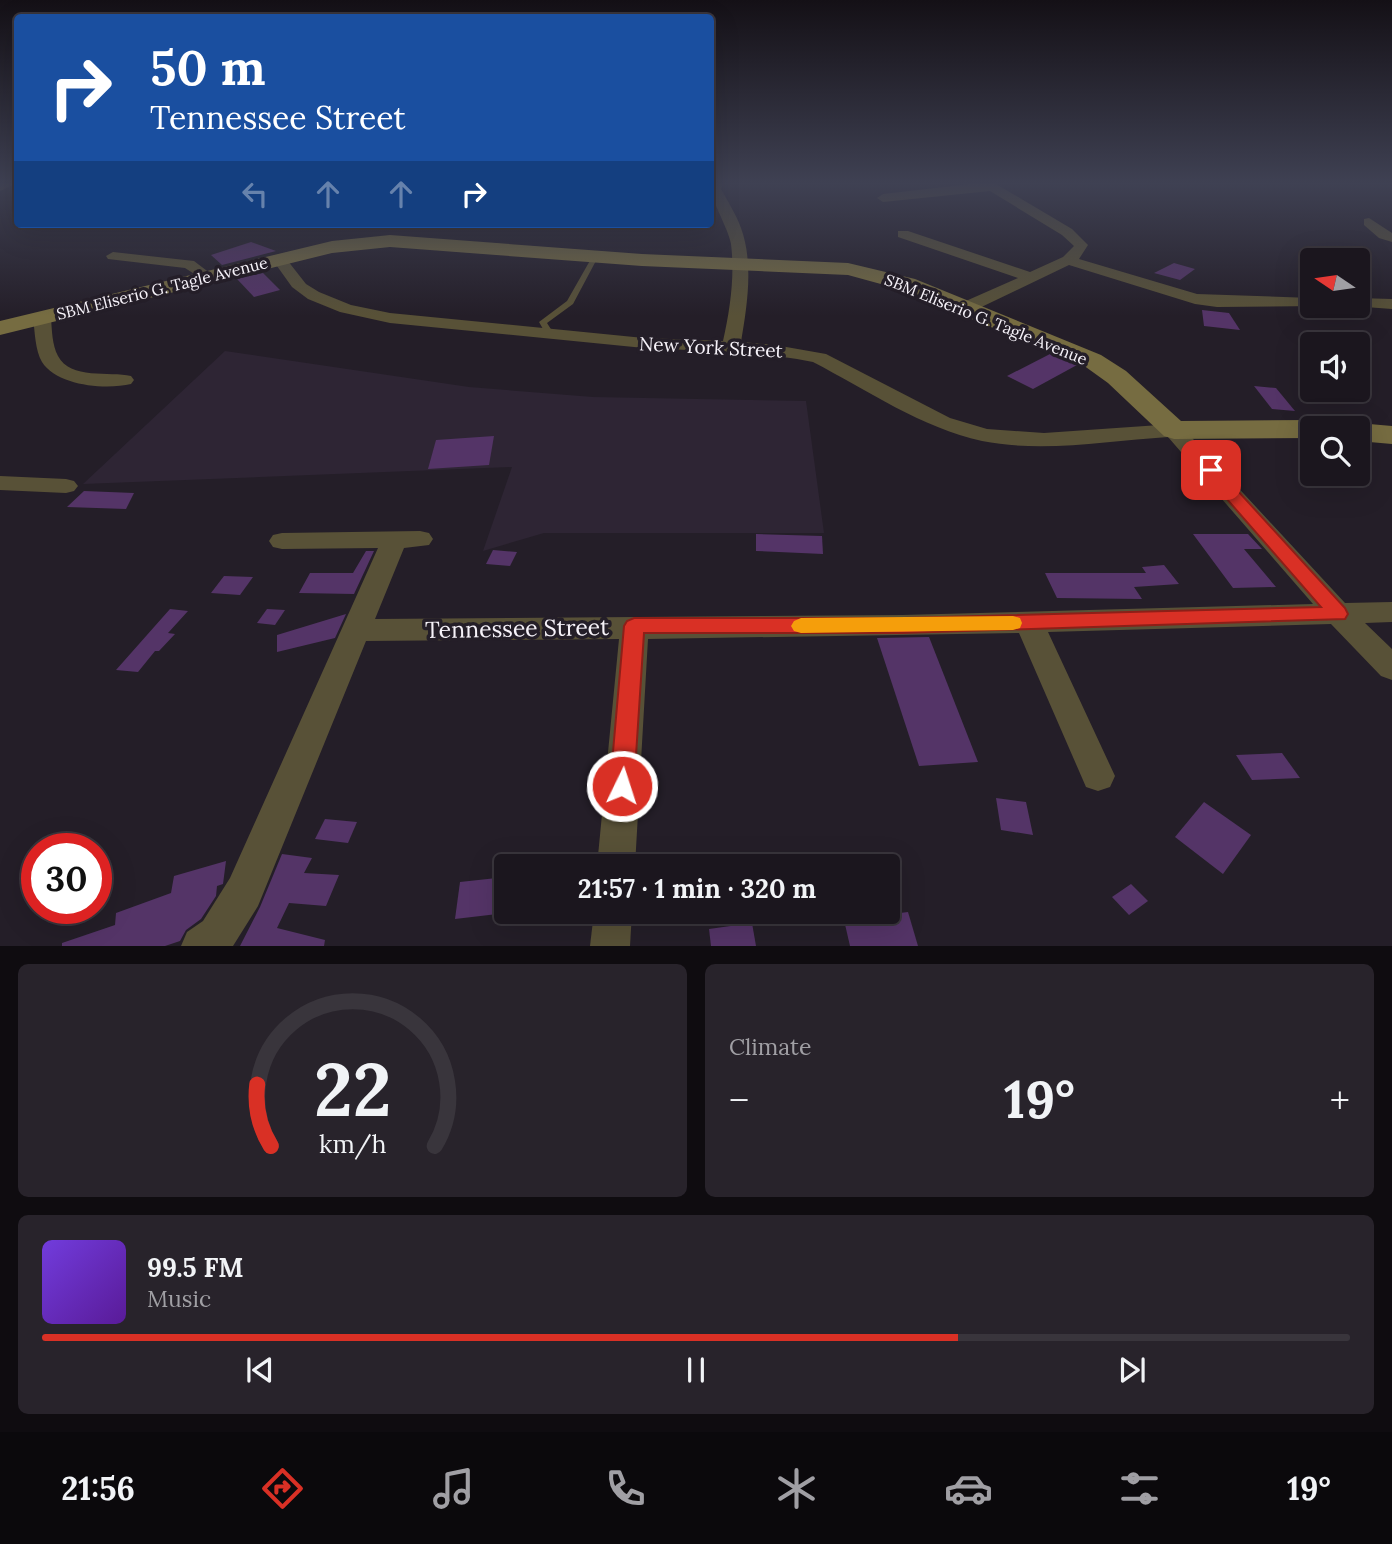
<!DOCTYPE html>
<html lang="en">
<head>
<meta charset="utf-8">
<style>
	:root { --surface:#1b161e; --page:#28232b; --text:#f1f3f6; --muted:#a09fa4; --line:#39353c; --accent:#d93025 }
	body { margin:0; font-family:Lora,serif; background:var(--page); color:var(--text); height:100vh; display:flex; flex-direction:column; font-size:26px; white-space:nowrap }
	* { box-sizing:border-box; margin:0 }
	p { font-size:23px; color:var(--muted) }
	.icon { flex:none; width:38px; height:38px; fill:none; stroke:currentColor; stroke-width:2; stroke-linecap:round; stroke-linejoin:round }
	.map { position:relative; height:946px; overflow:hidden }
	.sheet { display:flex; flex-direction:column; gap:18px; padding:18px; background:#0f0c10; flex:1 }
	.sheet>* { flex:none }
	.top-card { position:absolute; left:14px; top:14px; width:700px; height:214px; border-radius:7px; box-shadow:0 7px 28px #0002,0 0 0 2px var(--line); background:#1a4fa0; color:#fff; overflow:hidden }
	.needle { width:46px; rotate:283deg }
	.fabs { position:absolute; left:1300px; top:248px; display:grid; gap:14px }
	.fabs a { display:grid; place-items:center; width:70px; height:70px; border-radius:7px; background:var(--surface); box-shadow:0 7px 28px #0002,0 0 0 2px var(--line); font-size:35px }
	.speed { position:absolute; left:21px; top:833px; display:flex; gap:14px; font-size:35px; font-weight:700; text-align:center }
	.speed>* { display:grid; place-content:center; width:91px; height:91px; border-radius:50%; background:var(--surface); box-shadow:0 7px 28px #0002,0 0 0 2px var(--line); line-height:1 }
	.speed .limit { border:10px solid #d22; background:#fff; color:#111 }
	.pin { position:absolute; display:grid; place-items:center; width:60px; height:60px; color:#fff; margin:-30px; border-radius:14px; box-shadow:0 4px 10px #0006 }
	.me { position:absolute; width:77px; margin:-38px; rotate:4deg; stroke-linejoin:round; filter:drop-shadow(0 0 5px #0008) }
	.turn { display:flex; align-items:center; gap:24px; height:147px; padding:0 21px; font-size:32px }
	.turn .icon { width:91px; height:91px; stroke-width:2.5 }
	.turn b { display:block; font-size:49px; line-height:60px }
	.lanes { display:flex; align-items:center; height:66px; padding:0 21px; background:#0003; justify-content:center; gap:35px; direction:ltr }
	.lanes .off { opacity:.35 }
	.big { font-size:52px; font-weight:700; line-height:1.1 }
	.sheet .tile { flex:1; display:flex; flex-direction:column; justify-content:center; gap:10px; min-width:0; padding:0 24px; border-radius:10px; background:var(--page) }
	.sheet .dial { align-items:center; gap:0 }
	.dial svg { height:182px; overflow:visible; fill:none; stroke:var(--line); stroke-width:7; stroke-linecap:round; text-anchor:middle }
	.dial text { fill:var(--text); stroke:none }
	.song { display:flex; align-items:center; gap:21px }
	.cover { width:84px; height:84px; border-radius:10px; background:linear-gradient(135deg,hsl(260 70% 55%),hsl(270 70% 35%)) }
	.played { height:7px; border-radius:4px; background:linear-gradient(90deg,var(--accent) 70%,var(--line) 70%) }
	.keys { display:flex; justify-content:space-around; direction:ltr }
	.heat { display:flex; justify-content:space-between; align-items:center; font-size:38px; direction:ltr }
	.sheet .tiles { flex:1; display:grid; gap:18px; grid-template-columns:1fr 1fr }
	.tile:last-child { grid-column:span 2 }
	.trip { position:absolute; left:494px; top:854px; width:406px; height:70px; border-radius:7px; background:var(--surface); box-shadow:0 7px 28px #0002,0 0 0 2px var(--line); font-weight:700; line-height:70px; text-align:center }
	.dock { display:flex; height:112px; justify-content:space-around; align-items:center; background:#0b090c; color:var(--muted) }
	.dock .icon { width:49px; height:49px }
	.dock .active { color:var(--accent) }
	.dock b { font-size:32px; color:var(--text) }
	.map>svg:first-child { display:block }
</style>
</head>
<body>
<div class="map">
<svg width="1392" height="946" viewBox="0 0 1392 946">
	<rect width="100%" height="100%" fill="#241e28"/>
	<path fill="#2e2534" d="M225,351L469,387L593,397L806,401L824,533H544L483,551L512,467L83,484Z"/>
	<g fill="#543467">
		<path d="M251,242L276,251L222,265L211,255Z"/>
		<path d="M1174,263L1195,269L1180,280L1154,273Z"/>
		<path d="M263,273L280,290L254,297L237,279Z"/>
		<path d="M1202,310L1229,313L1240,330L1204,326Z"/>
		<path d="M1050,354L1077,365L1033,389L1007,376Z"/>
		<path d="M1254,386L1276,388L1295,411L1272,409Z"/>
		<path d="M494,436L489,465L428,469L436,440Z"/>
		<path d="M84,491L134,493L126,509L67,507Z"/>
		<path d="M756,534L822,536L823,554L756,551Z"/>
		<path d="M1193,534H1248L1262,549H1244L1276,587L1233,588Z"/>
		<path d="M493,550L517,552L510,566L486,564Z"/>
		<path d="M366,551H374L354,594L299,593L310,573H353Z"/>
		<path d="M1164,565L1179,584L1134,587L1142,599L1057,598L1045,573H1146L1142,567Z"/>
		<path d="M224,576L253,577L240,595L211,593Z"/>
		<path d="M170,609L188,611L168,633L175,634L159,651H155L138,672L116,670Z"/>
		<path d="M267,609L285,610L275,625L257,623Z"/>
		<path d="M346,614L335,638L277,652V635Z"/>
		<path d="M929,637L978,762L919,766L877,638Z"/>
		<path d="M1282,753L1300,778L1252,780L1236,755Z"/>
		<path d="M996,798L1026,802L1033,835L1001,830Z"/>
		<path d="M1204,802L1251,835L1223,874L1175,837Z"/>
		<path d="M325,819L357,822L348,843L315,839Z"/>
		<path d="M282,854L312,858L304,873L339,875L326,906L289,903L277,928L325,940L324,946H240L260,907Z"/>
		<path d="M226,861L223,884L217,886L216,896L201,919L186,930L180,941L165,946H62V943L115,925L116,913L171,893L174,876Z"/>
		<path d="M506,877V913L455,919L460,882Z"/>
		<path d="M1131,884L1148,901L1129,915L1112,897Z"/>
		<path d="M908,912L918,946H850L844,920Z"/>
		<path d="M752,923L756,946H711L709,929Z"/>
	</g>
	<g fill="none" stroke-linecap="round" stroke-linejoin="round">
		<path fill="#585137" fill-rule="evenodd" d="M595,255L598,257L573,304L547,323L554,334L553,336H547L539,322L567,301L592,257Z"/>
		<g fill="#585137" fill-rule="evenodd">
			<path d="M0,183H17L0,191Z"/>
			<path d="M712,183H724L721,189C728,202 736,214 741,228C754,264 747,306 741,342L775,345L826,354L950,418L987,429L1044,433L1174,424L1181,426L1345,603L1392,602V622L1365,623L1392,649V680L1381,676L1331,624L1048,632L1115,776L1110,787L1098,791L1086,787L1019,633L648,639L635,866H597L619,639L366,641L258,906L233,946H181L187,932L203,921L230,878L378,548L282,549L273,547L269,541L273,535L282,533L420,531L429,533L433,539L429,545L404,548L375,619L902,615L1313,604L1168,437C1108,441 1042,453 982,441C922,428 867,390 813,362L797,359L754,353L644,348L390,323L340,312L308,299L292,287L272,259L279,255L284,256L306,284L319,292L351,305L390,313L644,338L723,341C730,310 735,276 731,244C728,226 708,198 712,183Z"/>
			<path d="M979,183L996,184L1072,229L1088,245L1079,259L1197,294L1312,298V306H1318L1217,307L1195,304L1069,265L971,312H959L957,308L959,304L1018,278L898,237V231H908L1030,272L1063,257L1074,246L1062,235L990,191L883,202L877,198L883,194Z"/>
			<path d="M1369,218L1392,233V242L1379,238L1364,225V219Z"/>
			<path d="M113,252L194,261L215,277L207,282L185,268L108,259L106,256Z"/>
			<path d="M1358,298L1392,299V309L1352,306H1358Z"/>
			<path d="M42,313L51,318C52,330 52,345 58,356C70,380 110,371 131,376L134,380L131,384C106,390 57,386 42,362C35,350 35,332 33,318Z"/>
			<path d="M0,476L66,479L74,481L78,486L74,491L66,493L0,490Z"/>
			<path d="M594,912H632L630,946H590Z"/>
		</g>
		<g fill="#766c41" fill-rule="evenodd">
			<path d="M390,235L642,254L848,263L915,279L1101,355L1126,371L1181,421L1312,420L1322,423L1326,429H1312V438L1174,439L1164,436L1108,383L1083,365L899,289L848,275L642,266L390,247L332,253L0,335V321L332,241Z"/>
			<path d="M1358,423L1392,426V444L1358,441V429H1346Z"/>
		</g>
	</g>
	<linearGradient id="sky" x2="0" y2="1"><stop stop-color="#141016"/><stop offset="0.58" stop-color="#3f4153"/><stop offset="1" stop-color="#3f4153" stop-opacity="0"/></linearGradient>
	<rect width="1392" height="316" fill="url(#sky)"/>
	<path fill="#d93025" stroke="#8d1f18" stroke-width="2" d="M1211,466L1216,467L1345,608L1348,614L1345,619L902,633H644L634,786L631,794L622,797L614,794L610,786L624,626L627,621L634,618H902L1321,607L1205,474L1203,470Z"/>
	<path fill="#f59e0b" d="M1013,616L1020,618L1022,623L1020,628L1013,630L801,633L794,631L791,626L794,621L801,618Z"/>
	<g text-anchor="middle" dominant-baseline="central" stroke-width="7" stroke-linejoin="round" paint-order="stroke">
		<g font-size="16" fill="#f6f2f9" stroke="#241e28">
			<text transform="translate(162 288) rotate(-14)">SBM Eliserio G. Tagle Avenue</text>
			<text transform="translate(986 319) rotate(22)">SBM Eliserio G. Tagle Avenue</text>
		</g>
		<g font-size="19" fill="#f6f2f9" stroke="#241e28">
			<text transform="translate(711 347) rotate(3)">New York Street</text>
		</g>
		<g font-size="23" fill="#f6f2f9" stroke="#241e28">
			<text transform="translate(517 628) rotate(-1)">Tennessee Street</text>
		</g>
	</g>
</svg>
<div class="fabs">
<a><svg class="needle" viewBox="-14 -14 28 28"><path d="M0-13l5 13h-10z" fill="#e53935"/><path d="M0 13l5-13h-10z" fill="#a09fa4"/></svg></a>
<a><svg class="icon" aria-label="sound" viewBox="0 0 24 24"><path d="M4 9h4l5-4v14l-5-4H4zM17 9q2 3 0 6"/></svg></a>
<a><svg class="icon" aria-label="search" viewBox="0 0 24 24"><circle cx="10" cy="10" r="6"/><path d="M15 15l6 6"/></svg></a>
</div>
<div class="speed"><div class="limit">30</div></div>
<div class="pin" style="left:1211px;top:470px;background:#d93025"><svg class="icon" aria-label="arrive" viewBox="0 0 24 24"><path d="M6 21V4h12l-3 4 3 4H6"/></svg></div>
<svg class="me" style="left:622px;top:786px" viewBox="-20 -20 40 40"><circle r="17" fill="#d93025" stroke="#fff" stroke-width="3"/><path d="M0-11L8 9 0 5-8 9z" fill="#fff"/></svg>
<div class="trip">21:57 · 1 min · 320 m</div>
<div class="top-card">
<div class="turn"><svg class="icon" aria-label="right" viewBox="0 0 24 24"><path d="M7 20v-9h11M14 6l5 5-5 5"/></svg><div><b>50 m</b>Tennessee Street</div></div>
<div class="lanes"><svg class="icon off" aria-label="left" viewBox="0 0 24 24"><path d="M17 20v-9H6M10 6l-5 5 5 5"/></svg><svg class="icon off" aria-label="ahead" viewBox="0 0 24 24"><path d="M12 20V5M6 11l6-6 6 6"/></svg><svg class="icon off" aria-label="ahead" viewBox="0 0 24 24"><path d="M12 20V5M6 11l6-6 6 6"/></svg><svg class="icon" aria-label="right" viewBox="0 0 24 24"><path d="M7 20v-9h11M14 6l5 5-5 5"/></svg></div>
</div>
</div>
<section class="sheet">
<div class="tiles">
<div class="tile dial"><svg viewBox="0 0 100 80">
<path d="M14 69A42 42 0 1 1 86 69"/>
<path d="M14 69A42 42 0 0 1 8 42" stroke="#d93025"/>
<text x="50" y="56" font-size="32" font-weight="700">22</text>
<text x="50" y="72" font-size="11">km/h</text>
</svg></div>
<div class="tile"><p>Climate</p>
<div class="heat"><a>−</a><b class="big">19°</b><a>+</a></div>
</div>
<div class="tile">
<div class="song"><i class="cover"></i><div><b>99.5 FM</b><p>Music</p></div></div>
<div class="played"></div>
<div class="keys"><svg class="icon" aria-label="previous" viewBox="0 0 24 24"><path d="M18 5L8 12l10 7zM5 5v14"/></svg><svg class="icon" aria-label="pause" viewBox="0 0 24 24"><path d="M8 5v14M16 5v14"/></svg><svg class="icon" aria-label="next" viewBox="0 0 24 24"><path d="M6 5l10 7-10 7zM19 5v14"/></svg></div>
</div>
</div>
</section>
<nav class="dock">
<b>21:56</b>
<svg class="icon active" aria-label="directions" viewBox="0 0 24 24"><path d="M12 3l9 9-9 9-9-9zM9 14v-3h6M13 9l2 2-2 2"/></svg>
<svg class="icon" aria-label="music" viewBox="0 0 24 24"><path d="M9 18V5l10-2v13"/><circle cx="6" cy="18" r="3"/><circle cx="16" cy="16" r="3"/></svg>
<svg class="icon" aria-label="phone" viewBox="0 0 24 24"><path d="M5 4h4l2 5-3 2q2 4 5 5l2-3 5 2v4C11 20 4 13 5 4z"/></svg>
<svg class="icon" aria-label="climate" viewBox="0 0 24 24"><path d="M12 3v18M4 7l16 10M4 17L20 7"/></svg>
<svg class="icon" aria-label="car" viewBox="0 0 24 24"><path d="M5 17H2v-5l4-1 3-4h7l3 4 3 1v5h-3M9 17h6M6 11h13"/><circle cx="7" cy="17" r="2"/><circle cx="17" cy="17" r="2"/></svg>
<svg class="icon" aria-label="filters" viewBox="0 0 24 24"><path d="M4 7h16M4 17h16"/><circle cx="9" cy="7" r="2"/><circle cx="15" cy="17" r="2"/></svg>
<b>19°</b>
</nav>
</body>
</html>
